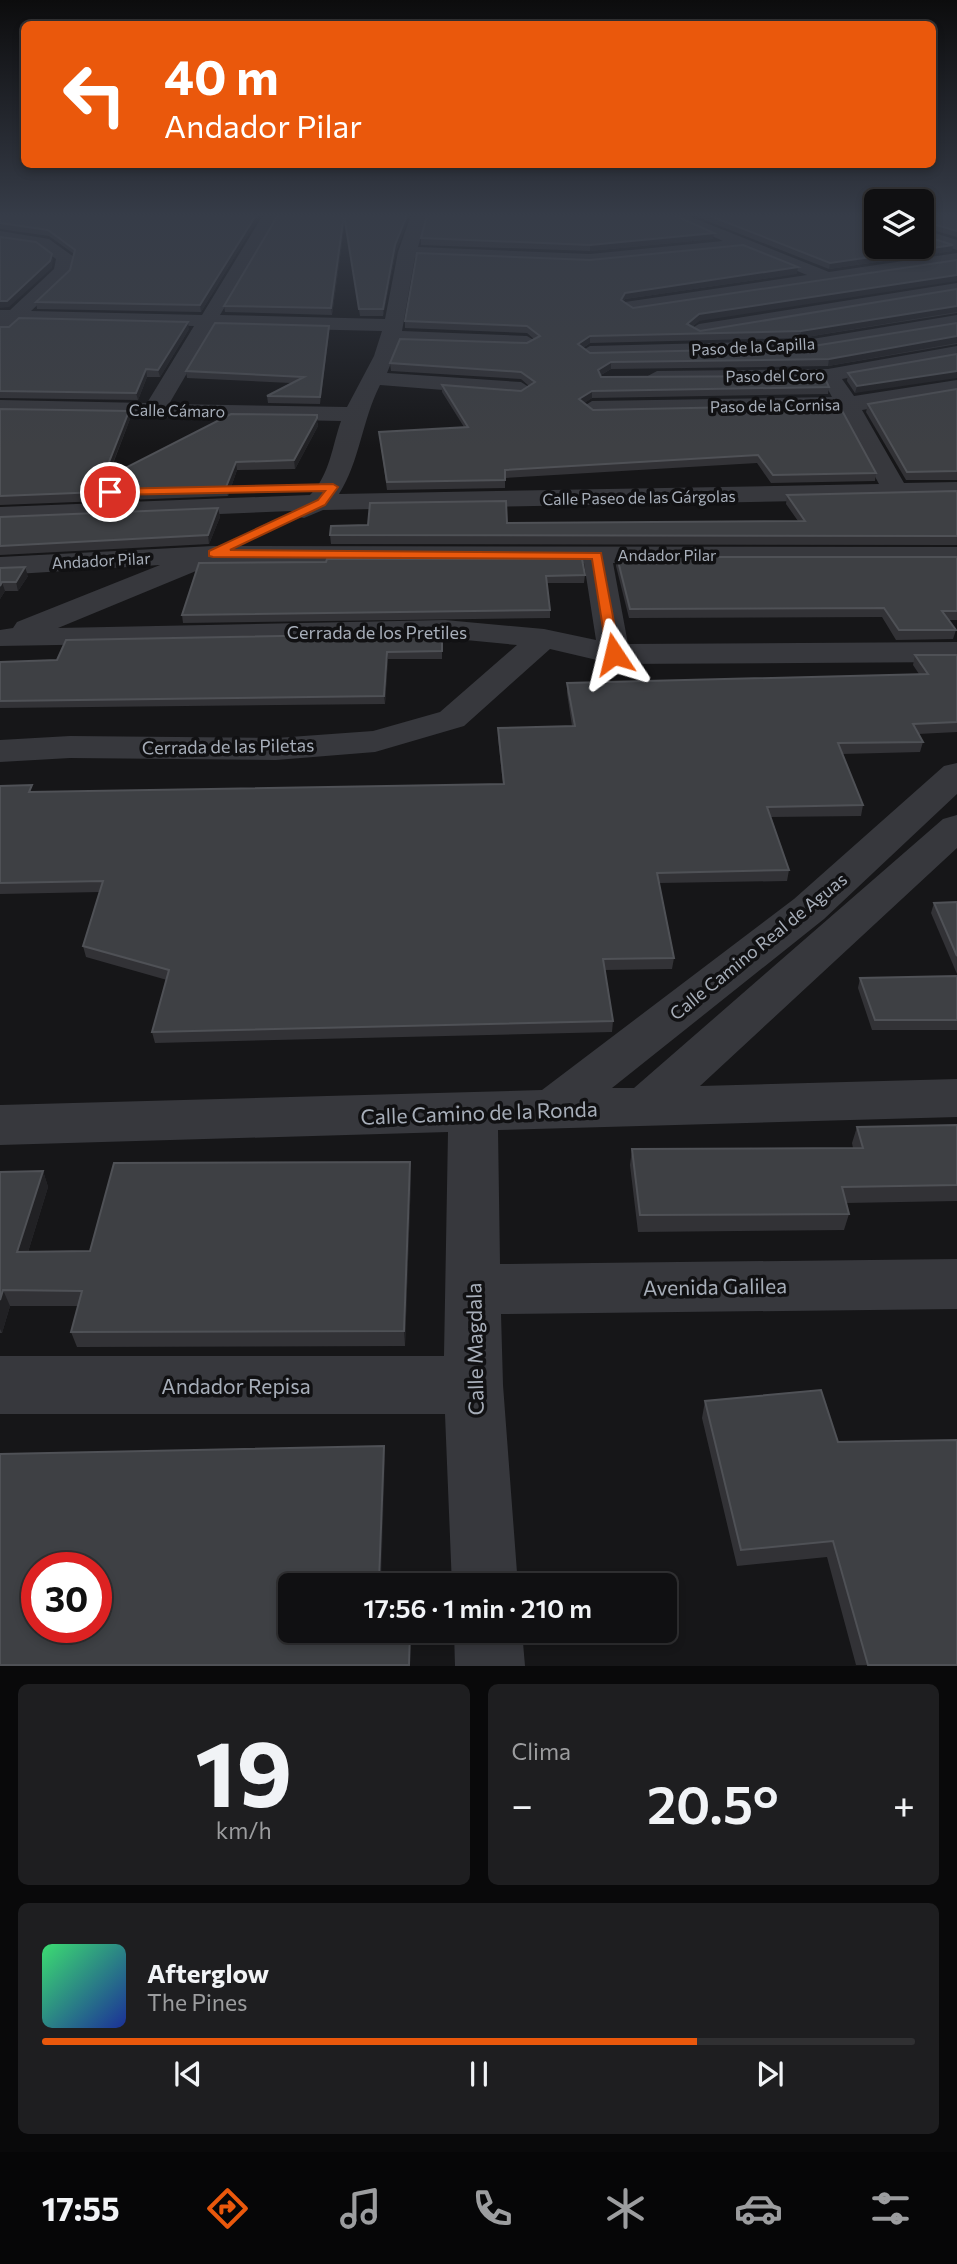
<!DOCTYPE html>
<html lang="es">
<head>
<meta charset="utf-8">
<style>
	:root { --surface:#101012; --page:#1e1e20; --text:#f1f3f6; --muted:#9c9d9f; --line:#303032; --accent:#ea580c }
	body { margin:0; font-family:Commissioner,sans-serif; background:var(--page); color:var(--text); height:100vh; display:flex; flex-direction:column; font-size:26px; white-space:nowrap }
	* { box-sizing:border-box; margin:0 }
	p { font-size:23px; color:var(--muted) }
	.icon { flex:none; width:38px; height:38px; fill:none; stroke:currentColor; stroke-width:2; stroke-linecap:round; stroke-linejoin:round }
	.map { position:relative; height:1666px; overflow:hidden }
	.sheet { display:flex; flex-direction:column; gap:18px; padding:18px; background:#09090a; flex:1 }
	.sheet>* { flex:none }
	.hud { position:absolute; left:21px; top:21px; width:915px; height:147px; border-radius:10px; box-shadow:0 4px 10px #0003,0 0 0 2px var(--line); background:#ea580c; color:#fff; overflow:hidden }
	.buttons { position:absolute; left:864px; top:189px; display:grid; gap:14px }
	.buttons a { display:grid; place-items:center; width:70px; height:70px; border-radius:10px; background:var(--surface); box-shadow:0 4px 10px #0003,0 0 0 2px var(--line); font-size:35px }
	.speed { position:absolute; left:21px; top:1552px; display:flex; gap:14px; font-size:35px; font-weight:700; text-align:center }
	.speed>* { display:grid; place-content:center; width:91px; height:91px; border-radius:50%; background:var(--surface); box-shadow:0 4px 10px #0003,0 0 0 2px var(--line); line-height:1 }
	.speed .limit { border:10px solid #d22; background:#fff; color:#111 }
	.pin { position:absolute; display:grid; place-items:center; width:60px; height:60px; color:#fff; margin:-30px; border:4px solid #fff; border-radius:50%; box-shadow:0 2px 7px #0007 }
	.me { position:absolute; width:77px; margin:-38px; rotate:350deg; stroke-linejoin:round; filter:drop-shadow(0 0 5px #0008) }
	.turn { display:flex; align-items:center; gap:24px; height:147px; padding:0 28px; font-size:32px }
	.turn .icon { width:91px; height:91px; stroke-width:2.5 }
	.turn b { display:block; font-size:49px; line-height:60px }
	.big { font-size:52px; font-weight:600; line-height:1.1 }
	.sheet .widget { flex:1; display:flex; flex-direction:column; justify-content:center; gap:10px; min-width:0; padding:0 24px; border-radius:10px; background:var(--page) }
	.sheet .dial { align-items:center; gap:0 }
	.dial b { font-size:91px; line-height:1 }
	.song { display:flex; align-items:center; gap:21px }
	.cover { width:84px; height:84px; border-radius:10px; background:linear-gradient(135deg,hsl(140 70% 55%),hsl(230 70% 35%)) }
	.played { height:7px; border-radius:4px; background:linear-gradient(90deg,var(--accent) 75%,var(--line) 75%) }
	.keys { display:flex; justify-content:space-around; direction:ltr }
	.heat { display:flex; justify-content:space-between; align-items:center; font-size:38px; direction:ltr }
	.sheet .tiles { flex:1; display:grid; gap:18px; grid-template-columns:1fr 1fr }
	.widget:last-child { grid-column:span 2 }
	.trip { position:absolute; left:278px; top:1573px; width:399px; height:70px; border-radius:10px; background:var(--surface); box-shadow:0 4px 10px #0003,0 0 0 2px var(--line); font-weight:600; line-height:70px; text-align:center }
	.tabs { display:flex; height:112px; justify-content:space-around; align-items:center; background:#060607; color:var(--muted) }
	.tabs .icon { width:49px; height:49px }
	.tabs .current { color:var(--accent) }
	.tabs b { font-size:32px; color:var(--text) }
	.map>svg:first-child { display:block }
</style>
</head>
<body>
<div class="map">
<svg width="957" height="1666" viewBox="0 0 957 1666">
	<rect width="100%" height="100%" fill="#161618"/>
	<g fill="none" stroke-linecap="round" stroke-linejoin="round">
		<g fill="#37383d" fill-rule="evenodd">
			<path d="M263,215H279L220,315L385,319L398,252L411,215H427L418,247L590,254L723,241L665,215H686L829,272L957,253V263L632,312L623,306L625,302L807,275L743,249L590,264L415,257L402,331L527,336L537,342L527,348L399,343L387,373L521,382L532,389L521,396L380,385C362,420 360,461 339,494L879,484L839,410L592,415L581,408L592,401L832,397L825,384L827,381L657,383L646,377L657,371L828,369L957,346V358L842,379L854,396L957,380V394L862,410L904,483L957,482V498L323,510L304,518L295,516L292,511L0,523V507L310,495C330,475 332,446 341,421L0,414V400L147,403L194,326L19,322L10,331L0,332V310H10L54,269L56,259L38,246L0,241V231L49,239L74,257L69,275L31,311L202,315ZM214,327L382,331L374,356L347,407L169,404Z"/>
			<path d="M922,229L957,240V250L922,239Z"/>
			<path d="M957,283V293L699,336L689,330L699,324Z"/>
			<path d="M957,315V327L800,353L590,358L580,352L590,346L800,341Z"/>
			<path d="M213,546L957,547V563H613L628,644L957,642V662L614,664L550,649L464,726L375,752L276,760L70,758L0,762V740L70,736L276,738L373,731L440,712L517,645L445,638L0,646V630L13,628L17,622L160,565L0,575V557ZM199,563H584L596,640L544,629L445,620L58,628L196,571Z"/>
			<path d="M957,763V794L824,919L612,1088H634L943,819L957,815V848L700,1086L957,1079V1117L498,1130L500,1264L957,1259V1309L501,1314L503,1385L518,1586H452L445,1414H0V1356H444L448,1132L0,1145V1105L542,1090L794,899L944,766Z"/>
			<path d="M454,1631H522L525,1666H455Z"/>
		</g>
	</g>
	<g fill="#323236">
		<path d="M0,215H260L201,312L37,309L36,302L70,270L74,254L49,236L0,229Z"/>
		<path d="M278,215H410L396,251L383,316H360L345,221L332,315L225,312L224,306Z"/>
		<path d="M692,215H877L952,251L829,269Z"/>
		<path d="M922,215H957V237L922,227Z"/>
		<path d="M421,238L713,239L590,251L421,245Z"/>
		<path d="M797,274L625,299L623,302L633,308L699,321L692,327L700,331L957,289V313L800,338L590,343L583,348L590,353L801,348L957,323V344L828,366L611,369L601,375V377L829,387L828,394L592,398L584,403L593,410L876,473L875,481L771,483L757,463L505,478V488L387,490L379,432L464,427L442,392V385L521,391L529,386L521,379L391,371L390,363L527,343L534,339L527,333L405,328V321Z"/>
		<path d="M329,326V332L320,404L268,403L267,396L291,383L187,378L186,371Z"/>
		<path d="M0,327L189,329L160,377H147L138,400L0,398Z"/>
		<path d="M957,354L855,393L847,381L848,373Z"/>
		<path d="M957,389V480H906L866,412L868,404Z"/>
		<path d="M0,409L130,419L108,477L318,423V426L295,469L237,470L228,496L0,505Z"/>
		<path d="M957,491V545L331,544L330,535L507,523L798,521L786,504L787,495Z"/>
		<path d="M218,508L220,517L209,544L0,555V517Z"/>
		<path d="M617,557H957V620H949L956,630L953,639L896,640L882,617L629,618L616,566Z"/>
		<path d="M326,562L585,575L584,583H547L550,610V618L183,623L182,615Z"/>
		<path d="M0,568L28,576L18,591H5L0,599Z"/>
		<path d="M442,633V659H388L385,704L0,708V662L57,660Z"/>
		<path d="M915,655H957V732L918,734L923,742L920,752L842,754L863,805L861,816L771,817L789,870L787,881L659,883L674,958L672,969L605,970L613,1021L612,1032L155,1043L152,1032L167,980L86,957L83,946L100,892L0,894V786L34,792L503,784L498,738V728L572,726L567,693V683L919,674L913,665Z"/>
		<path d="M957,902V974L931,913L934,903Z"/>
		<path d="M957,976V1030H872L858,988L860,978Z"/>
		<path d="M957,1125V1201L846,1203L849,1214L844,1230L638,1232L630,1165L632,1149L853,1148L852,1143L857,1127Z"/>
		<path d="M43,1171L48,1187L28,1252L90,1251L411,1178L405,1346L77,1347L71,1332L78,1306H10L2,1333H0V1172Z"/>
		<path d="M705,1401L838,1442L957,1665H856L827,1557L737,1566L702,1418Z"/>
	</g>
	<g fill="#212124">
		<path d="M256,215H260L201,312L200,305Z"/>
		<path d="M344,215L345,221L332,315L331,308Z"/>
		<path d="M407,215H410L396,251L383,316V309L395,245Z"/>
		<path d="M714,233L713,239L590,251V245Z"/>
		<path d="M953,245L952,251L829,269L830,263Z"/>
		<path d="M52,254L53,260L52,268L9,307L0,308V301Z"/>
		<path d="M798,267L797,274L625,299L620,307L621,300L625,293Z"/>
		<path d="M957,275V281L699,321L687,331V324L699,314Z"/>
		<path d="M957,306V312L800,338L801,331Z"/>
		<path d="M188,322L189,329L160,377L158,370Z"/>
		<path d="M329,326V332L320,404V397Z"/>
		<path d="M590,336V343L578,351V344Z"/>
		<path d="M957,336V343L828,366L829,359Z"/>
		<path d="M611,362V369L597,377L598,370Z"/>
		<path d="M146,369L147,377L138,400L136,393Z"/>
		<path d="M957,371V378L855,393L857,386Z"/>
		<path d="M592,391V398L579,407V399Z"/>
		<path d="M129,411L130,419L103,488L102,480Z"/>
		<path d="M317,415L318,426L295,469L294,460Z"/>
		<path d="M236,462L237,470L228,496L226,487Z"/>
		<path d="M218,508L220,517L209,544L208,535Z"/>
		<path d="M25,567L28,576L18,591L16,582Z"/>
		<path d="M2,582L5,591L0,599V586Z"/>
		<path d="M387,652L388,659L385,704L384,696Z"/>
		<path d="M410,1162L411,1178L405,1346L404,1331Z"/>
		<path d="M43,1171L48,1187L23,1268L17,1252Z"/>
		<path d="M3,1290L10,1306L2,1333L0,1329V1300Z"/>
		<path d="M384,1446L385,1461L381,1586L379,1582Z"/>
		<path d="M410,1631H411L410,1665H409Z"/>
	</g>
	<g fill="#3e4044" stroke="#4f5156" stroke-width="2" fill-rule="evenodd">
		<path d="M0,215H256L200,305L36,302L70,270L75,250L48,230L0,223Z"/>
		<path d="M278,215H407L395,245L383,309H359L344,215L331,308L224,306Z"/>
		<path d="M427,215H674L714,233L590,245L421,238Z"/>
		<path d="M708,215H877V247H922V235L953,245L830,263Z"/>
		<path d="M922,215H957V231L922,221Z"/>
		<path d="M0,237L36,242L52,254L50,261L7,301H0Z"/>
		<path d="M743,245L798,267L625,293L621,300L633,308L957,260V275L699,314L687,324L700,331L957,289V306L801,331L590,336L578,344L590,353L801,348L957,323V336L829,359L611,362L598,370L601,377L824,376L829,387L592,391L579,399L593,410L839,405L876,473L773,475L758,455L505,470V480L387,482L379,432L468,427L442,385L521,391L535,382L521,372L390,363L400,339L527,343L540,336L527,326L405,321L417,253L590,260Z"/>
		<path d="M19,318L188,322L158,370L146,369L136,393L0,391V327H9Z"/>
		<path d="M215,323L329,326L320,397L267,396L304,377L186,371Z"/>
		<path d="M957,354V371L857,386L848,373Z"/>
		<path d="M957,389V471L907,472L868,404Z"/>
		<path d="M0,409L129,411L102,480L231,414L317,415V418L294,460L236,462L226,487L0,496Z"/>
		<path d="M957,491V536L330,535L331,526L368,525L370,503L506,501L507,523L805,521L787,495Z"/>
		<path d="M218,508L208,535L0,546V517Z"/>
		<path d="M617,557H957V611H942L956,630H899L884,608L630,609Z"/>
		<path d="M327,559H582L585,575L546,576L550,610L182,615L199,563L326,562Z"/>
		<path d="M25,567L16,582H2L0,586V568Z"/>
		<path d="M442,633V651L387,652L384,696L0,701V662L57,660L66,640Z"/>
		<path d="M915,655H957V722L913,724L923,742L838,743L863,805L767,807L789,870L657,873L674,958L603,959L613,1021L152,1032L169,970L83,946L103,881L0,883V786L32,785L29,792L504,784L498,728L575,726L567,683L928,674Z"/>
		<path d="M957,902V956L934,903Z"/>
		<path d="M957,976V1020H875L860,978Z"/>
		<path d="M957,1125V1185L842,1187L849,1214L640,1215L632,1149L863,1148L857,1127Z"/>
		<path d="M410,1162L404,1331L71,1332L82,1291L3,1290L0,1300V1172L43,1171L17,1252L90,1251L114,1163Z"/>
		<path d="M821,1390L838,1442L957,1440V1665H868L833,1541L741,1550L705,1401Z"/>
		<path d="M384,1446L379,1582L411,1581V1586H290V1631H410L409,1665H0V1454ZM37,1568H96V1628H37Z"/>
	</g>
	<linearGradient id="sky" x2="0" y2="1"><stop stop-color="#0c0c0d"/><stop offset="0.48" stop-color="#363c48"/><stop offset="1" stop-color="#363c48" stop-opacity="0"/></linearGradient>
	<rect width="957" height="448" fill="url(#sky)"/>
	<path fill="#ea580c" stroke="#983908" stroke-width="2" d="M333,484L338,487L325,505L230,550L601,553L620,654L614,658L607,654L592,559L213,557L209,556V551L318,500L325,491L110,495L104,492L110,489Z"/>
	<g text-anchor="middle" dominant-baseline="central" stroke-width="7" stroke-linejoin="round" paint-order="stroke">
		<g font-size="16" fill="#a7aeb9" stroke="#111113">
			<text transform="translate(753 346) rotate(-3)">Paso de la Capilla</text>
			<text transform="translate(775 375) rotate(-1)">Paso del Coro</text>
			<text transform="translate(775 405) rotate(-1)">Paso de la Cornisa</text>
			<text transform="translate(177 410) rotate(1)">Calle Cámaro</text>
			<text transform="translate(639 497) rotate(-1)">Calle Paseo de las Gárgolas</text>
			<text x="667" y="554">Andador Pilar</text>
			<text transform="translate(101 560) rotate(-3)">Andador Pilar</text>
		</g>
		<g font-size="18" fill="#a7aeb9" stroke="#111113">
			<text x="377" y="632">Cerrada de los Pretiles</text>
			<text transform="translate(228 746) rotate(-1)">Cerrada de las Piletas</text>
			<text transform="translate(758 946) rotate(-39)">Calle Camino Real de Aguas</text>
		</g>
		<g font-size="21" fill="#a7aeb9" stroke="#111113">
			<text transform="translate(479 1112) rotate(-2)">Calle Camino de la Ronda</text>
			<text transform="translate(715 1286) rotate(-1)">Avenida Galilea</text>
			<text transform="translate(474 1349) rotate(-91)">Calle Magdala</text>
			<text x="236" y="1385">Andador Repisa</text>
		</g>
	</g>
</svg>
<div class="buttons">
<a><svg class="icon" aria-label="layers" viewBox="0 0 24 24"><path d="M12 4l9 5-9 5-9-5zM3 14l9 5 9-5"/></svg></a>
</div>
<div class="speed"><div class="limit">30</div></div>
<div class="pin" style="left:110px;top:492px;background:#d93025"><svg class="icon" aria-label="arrive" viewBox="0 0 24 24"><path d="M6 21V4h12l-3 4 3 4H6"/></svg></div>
<svg class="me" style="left:614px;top:654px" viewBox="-20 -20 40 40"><path d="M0-17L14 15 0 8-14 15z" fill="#ea580c" stroke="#fff" stroke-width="4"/></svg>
<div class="trip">17:56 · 1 min · 210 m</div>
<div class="hud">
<div class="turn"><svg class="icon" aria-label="left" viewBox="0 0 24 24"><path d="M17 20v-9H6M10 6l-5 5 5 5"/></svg><div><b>40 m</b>Andador Pilar</div></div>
</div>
</div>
<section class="sheet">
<div class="tiles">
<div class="widget dial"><b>19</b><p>km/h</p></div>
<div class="widget"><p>Clima</p>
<div class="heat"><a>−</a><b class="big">20.5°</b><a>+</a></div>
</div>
<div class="widget">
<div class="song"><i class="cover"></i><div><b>Afterglow</b><p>The Pines</p></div></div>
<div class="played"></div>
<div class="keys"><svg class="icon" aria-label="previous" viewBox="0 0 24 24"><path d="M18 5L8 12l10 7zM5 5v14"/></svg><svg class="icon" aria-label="pause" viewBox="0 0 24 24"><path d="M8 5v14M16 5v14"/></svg><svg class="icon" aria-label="next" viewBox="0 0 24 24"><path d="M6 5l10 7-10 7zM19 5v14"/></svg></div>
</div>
</div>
</section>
<nav class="tabs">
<b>17:55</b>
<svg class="icon current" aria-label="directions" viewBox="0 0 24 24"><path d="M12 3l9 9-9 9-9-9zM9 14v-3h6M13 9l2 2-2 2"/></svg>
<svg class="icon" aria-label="music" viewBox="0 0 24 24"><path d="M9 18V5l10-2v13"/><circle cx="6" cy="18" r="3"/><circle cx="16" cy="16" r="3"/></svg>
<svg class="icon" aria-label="phone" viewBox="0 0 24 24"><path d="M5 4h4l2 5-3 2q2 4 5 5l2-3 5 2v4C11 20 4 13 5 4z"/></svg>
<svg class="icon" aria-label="climate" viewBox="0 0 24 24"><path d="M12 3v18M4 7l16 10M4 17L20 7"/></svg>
<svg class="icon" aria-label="car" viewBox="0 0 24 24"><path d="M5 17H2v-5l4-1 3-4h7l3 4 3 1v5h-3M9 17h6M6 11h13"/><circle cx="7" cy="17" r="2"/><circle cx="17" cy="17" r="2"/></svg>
<svg class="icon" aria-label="filters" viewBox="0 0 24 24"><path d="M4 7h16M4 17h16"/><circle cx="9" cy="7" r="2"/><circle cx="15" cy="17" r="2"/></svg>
</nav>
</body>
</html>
